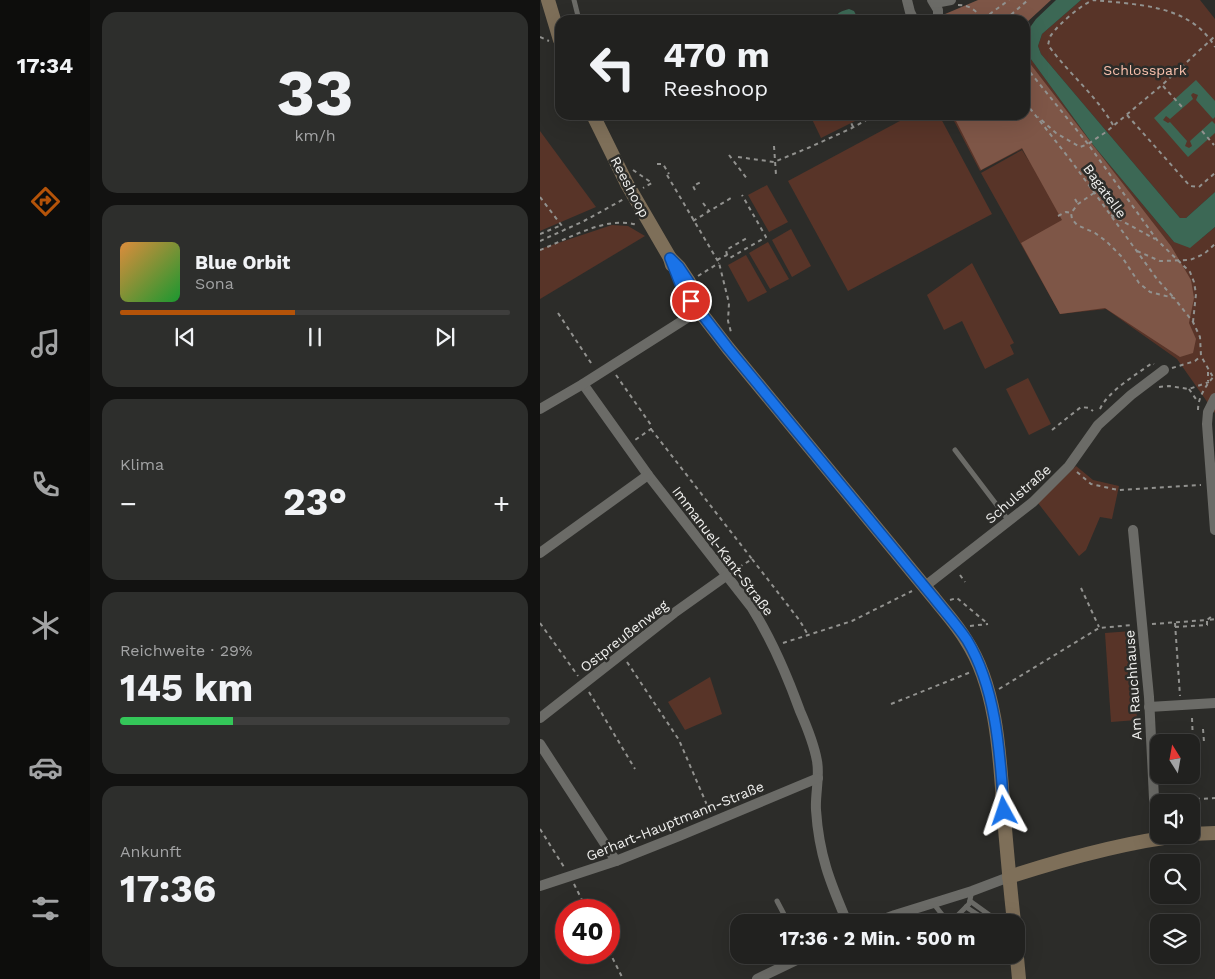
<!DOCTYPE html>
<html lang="de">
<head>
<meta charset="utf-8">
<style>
	:root { --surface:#21211f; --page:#2d2e2c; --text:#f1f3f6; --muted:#a2a3a4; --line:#3e3e3d; --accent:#b45309 }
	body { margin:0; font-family:"Work Sans",sans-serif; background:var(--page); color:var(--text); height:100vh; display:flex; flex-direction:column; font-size:19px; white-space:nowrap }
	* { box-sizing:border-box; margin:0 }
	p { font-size:16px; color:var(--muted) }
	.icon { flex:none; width:28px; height:28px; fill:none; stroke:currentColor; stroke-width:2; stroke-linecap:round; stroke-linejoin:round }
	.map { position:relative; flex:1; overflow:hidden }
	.sheet { display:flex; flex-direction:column; gap:12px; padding:12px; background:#121211; width:450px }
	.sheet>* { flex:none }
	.hud { position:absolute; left:15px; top:15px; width:475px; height:105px; border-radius:15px; box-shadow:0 5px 20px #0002,0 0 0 1px var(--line); background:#21211f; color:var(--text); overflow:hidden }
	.needle { width:32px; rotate:349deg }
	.tools { position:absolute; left:610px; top:734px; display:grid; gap:10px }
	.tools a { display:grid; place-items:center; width:50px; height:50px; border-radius:10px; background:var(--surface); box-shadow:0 5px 20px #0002,0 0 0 1px var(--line); font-size:25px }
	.speed { position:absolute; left:15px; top:899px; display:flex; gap:10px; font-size:25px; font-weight:700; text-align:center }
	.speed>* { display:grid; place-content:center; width:65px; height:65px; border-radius:50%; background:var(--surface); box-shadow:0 5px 20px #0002,0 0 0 1px var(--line); line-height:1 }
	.speed .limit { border:8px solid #d22; background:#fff; color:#111 }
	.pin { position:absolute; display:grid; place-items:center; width:42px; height:42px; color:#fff; margin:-21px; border:2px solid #fff; border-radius:50%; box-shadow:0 1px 5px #0007 }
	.me { position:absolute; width:55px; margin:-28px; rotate:355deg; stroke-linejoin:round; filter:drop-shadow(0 0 4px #0008) }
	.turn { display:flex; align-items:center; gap:18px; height:105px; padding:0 25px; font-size:22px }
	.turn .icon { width:65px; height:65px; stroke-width:2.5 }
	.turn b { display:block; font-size:35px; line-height:42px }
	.big { font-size:38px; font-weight:700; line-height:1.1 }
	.sheet .widget { flex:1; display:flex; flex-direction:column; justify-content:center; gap:8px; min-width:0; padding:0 18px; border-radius:15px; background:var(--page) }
	.sheet .dial { align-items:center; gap:0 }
	.dial b { font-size:65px; line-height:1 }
	.song { display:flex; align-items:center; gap:15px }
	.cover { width:60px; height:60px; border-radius:8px; background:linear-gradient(135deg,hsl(30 70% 55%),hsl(130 70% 35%)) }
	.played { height:5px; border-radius:2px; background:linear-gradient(90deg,var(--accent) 45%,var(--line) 45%) }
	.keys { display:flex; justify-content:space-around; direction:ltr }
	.heat { display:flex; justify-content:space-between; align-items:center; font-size:28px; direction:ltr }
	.charge { height:8px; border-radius:4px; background:linear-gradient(90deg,#34c759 29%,var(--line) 0) }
	.trip { position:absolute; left:190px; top:914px; width:295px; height:50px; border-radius:15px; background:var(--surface); box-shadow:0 5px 20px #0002,0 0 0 1px var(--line); font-weight:700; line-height:50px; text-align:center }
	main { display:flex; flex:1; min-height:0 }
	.menu { display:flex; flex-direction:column; width:90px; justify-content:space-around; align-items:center; background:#0d0d0c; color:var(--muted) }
	.menu .icon { width:35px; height:35px }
	.menu .active { color:var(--accent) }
	.menu b { font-size:22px; color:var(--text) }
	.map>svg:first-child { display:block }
</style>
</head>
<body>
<main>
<nav class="menu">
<b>17:34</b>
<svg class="icon active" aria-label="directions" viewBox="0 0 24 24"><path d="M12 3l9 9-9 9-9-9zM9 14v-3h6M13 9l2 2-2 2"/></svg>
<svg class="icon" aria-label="music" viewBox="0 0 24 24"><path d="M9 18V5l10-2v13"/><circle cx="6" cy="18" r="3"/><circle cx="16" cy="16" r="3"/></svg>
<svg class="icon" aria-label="phone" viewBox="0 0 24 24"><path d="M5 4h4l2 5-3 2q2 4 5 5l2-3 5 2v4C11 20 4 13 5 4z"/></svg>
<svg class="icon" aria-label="climate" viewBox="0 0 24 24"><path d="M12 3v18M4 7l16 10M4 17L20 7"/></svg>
<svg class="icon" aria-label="car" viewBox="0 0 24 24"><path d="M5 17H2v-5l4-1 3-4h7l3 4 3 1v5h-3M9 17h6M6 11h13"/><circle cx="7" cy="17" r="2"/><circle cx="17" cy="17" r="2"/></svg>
<svg class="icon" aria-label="filters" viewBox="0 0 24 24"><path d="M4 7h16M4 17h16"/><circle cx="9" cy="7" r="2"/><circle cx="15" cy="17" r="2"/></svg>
</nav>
<section class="sheet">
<div class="widget dial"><b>33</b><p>km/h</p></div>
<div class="widget">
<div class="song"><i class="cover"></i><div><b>Blue Orbit</b><p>Sona</p></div></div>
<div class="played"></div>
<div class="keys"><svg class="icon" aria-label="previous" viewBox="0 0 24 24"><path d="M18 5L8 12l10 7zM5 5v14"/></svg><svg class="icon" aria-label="pause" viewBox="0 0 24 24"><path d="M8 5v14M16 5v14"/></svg><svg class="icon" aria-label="next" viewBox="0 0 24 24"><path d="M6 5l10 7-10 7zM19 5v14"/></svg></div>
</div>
<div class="widget"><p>Klima</p>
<div class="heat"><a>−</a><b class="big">23°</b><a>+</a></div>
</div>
<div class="widget"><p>Reichweite · 29%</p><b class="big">145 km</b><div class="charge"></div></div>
<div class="widget"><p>Ankunft</p><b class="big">17:36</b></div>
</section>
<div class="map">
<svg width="675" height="979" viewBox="0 0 675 979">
	<rect width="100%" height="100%" fill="#2c2c29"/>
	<g fill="#583428">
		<path d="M541,0H660L675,19V192L646,218H640L501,54L498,46L502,34Z"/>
		<path d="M485,51L554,146L634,242L662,238L675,227V413L637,359L566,309L520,314L441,173L482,150L490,163L482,149L440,171L411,115H485Z"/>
		<path d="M270,115H327L281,138Z"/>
		<path d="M371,115H399L452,214L308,291L248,181Z"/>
		<path d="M0,131L56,207L0,231Z"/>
		<path d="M227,185L248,222L229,232L208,195Z"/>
		<path d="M72,225L88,226L105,236L0,299V249Z"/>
		<path d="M251,229L271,266L252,277L232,240Z"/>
		<path d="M228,242L249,279L230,289L209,253Z"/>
		<path d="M206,255L227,292L208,302L188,265Z"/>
		<path d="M432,263L474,343L470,345L474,354L445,369L422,321L404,330L387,295Z"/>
		<path d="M488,378L511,424L489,435L466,389Z"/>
		<path d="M536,466L553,480L579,486L572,519L560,517L546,550L539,556L498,503Z"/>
		<path d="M592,631L597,720L571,722L565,633Z"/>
		<path d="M170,677L182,714L145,730L128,702Z"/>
	</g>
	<g fill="#7e5647">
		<path d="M438,0H511L485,24V20H391Z"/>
		<path d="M485,57L631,246L651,280L654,298L649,323L656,339L653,353L640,357L565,308L520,314L481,243L522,220L482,148L441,170L413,115H485Z"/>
	</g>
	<g fill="#3c6855">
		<path d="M516,0H541L502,34L498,46L501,54L640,218H646L675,192V227L650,248L634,242L554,146L485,51L486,33L496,19Z"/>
		<path d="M309,9L314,11L316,15L315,20H294C297,12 302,11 309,9Z"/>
		<path d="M656,80L675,101V117L673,119L656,100L658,95L653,93L651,95L653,99L630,119L626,116L623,120L628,123L630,122L647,141L645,146L649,148L652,146L650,141L672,121L675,124V133L648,157L614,118Z"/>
	</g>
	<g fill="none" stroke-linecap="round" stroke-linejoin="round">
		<g stroke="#92928f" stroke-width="2" stroke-dasharray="4 4" stroke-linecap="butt">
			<path d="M418,5C430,5 435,10 443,19"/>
			<path d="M443,19L469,0"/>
			<path d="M465,20L488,0"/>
			<path d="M0,37L9,41"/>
			<path d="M485,66L548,144L540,147L516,133L498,117"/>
			<path d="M623,86L643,108"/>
			<path d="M485,102L532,162L617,279L634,298"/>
			<path d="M485,111L493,112"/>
			<path d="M587,115L650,186L659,187L675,173"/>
			<path d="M573,125C556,95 528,73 508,45C509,42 509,37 512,34C518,25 544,2 554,0C597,5 650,4 675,47"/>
			<path d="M313,127L309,118L315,115"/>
			<path d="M662,131L674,145"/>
			<path d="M234,146L236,175"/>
			<path d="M189,155L208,180"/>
			<path d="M198,157L234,162L268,148L312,128L335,115"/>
			<path d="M117,164H123L129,174"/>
			<path d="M93,170L112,183L103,188"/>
			<path d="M127,175L179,263L189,303L188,321L191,332"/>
			<path d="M155,190L153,186L163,181"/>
			<path d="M554,193L538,204L531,213L532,219L537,225L555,233L566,241L582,257L599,283L610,292L634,298L653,322L660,337L661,356L673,377"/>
			<path d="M0,197L25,230"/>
			<path d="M535,199L538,204"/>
			<path d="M163,203L169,211"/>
			<path d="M571,215L615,239"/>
			<path d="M518,216L526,212L531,213"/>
			<path d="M153,221L191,198"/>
			<path d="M0,234L22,225"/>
			<path d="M0,241L44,221L84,199"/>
			<path d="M0,250C28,239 67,215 97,225"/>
			<path d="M597,251L620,261L650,260L664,254L675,244"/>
			<path d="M187,255L186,250L207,238L206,237"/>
			<path d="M177,260L187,255L190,258L226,237L202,195"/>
			<path d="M158,276L179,263"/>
			<path d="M18,313L53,366"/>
			<path d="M653,322L656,294L654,282L650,272L617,240L548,144L566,132L622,85L675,36"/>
			<path d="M632,368L655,361L661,356"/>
			<path d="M668,372V381"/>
			<path d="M76,375L111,425V429L95,440"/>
			<path d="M619,387L629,386L649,389L669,382"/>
			<path d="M649,389L658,402"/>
			<path d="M560,409C568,391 596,375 612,363L614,364"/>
			<path d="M658,410C658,397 666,385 675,375"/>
			<path d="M111,429L212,559L195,570"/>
			<path d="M512,430L541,407L549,408L553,411"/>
			<path d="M537,472L551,484L578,490L661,485"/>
			<path d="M212,559L260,621L268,635"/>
			<path d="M420,575L425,582"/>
			<path d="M541,588L559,627"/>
			<path d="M410,600L417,598L448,624"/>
			<path d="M0,623L38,676"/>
			<path d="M635,623L640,696"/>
			<path d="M612,624L667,620L672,616"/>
			<path d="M430,626L448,624"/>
			<path d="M635,627L667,625V620L675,619"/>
			<path d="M243,643L312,621L372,591"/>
			<path d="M87,662L139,740L170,812"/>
			<path d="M459,689L559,628L592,625"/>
			<path d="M49,692L95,769"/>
			<path d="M351,704L431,672"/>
			<path d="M652,718L653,742"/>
			<path d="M663,729L664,742"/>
			<path d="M640,800L675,798"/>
			<path d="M0,829L24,867"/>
			<path d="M34,884L47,910"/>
			<path d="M69,951L83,979"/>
		</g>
		<g stroke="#6b6b67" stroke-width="5">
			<path d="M34,0L39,20"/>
			<path d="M415,450L469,521"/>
			<path d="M237,901L248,922"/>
			<path d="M430,901L455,919L456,922"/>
			<path d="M393,903L404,917L414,919L429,904L432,891"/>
			<path d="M426,907L449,922"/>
		</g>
		<g stroke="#6b6b67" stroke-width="10">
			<path d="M367,0L370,12L374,20"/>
			<path d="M392,0L398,10V20"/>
			<path d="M395,3L411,0"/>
			<path d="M43,384L108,475L212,608C232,640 247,675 260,711C267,727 274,744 277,761C280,777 275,794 276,810C279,855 290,882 307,922"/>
			<path d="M675,398L668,412L667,424L675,530"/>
			<path d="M0,409L43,384L150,316L161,313"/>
			<path d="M593,530L609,697L616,839"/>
			<path d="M0,553L108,475"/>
			<path d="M384,587L493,502L529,466L558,425L591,395L624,370"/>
			<path d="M609,707L675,703"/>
			<path d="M0,718L134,613L186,576"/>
			<path d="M0,744L76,861"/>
			<path d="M0,886L76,861L139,836L278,778"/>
			<path d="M336,922L355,915L432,891L469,877"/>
			<path d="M217,979L267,955"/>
		</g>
		<g stroke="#7e6f59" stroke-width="14">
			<path d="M8,0L20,40"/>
			<path d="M53,115L87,184L130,258L132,265"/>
			<path d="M130,258L139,267L149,282L156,295L161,313L188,348L394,598C405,612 417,625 426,640C458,689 460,760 464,817C467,852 470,887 474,922"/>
			<path d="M651,834L675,833"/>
			<path d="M469,877C527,858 585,842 645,835"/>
			<path d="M476,947L479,979"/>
		</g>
	</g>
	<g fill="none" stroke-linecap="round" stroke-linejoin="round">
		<defs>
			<path id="route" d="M151,301L141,286L130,258L139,267L149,282L156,295L161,313L188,348L394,598C405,612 417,625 427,640C457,690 460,755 464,811"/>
		</defs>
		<use href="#route" stroke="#114b97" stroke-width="12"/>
		<use href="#route" stroke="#1a73e8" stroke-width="9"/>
	</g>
	<g text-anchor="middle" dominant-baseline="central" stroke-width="5" stroke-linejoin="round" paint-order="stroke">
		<g font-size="14" fill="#f8c0ac" stroke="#2c2c29">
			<text x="605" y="70">Schlosspark</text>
		</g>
		<g font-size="14" fill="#efefed" stroke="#2c2c29">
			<text transform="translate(90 187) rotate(62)">Reeshoop</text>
			<text transform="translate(565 191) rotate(54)">Bagatelle</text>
			<text transform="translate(478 494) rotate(-41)">Schulstraße</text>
			<text transform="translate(183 551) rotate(53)">Immanuel-Kant-Straße</text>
			<text transform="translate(84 636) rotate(-38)">Ostpreußenweg</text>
			<text transform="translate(593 685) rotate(-94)">Am Rauchhause</text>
			<text transform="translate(135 821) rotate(-22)">Gerhart-Hauptmann-Straße</text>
		</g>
	</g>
</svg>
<div class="tools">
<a><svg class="needle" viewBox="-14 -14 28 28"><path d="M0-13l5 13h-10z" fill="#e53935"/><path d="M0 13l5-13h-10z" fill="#a2a3a4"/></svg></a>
<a><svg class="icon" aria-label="sound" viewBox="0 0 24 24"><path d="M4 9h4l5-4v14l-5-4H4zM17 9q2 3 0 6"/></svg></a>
<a><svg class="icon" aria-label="search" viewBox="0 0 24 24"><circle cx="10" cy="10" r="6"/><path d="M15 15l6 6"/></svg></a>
<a><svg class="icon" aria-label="layers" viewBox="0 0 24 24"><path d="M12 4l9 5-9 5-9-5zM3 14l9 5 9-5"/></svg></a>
</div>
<div class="speed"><div class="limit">40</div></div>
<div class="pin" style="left:151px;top:301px;background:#d93025"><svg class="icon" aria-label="arrive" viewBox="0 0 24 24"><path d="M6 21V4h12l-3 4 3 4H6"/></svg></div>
<svg class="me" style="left:464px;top:811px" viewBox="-20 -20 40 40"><path d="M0-17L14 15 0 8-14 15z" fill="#1a73e8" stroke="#fff" stroke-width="4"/></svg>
<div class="trip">17:36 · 2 Min. · 500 m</div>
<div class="hud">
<div class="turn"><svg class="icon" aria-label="left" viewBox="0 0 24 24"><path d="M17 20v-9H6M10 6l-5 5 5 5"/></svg><div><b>470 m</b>Reeshoop</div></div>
</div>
</div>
</main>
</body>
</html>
